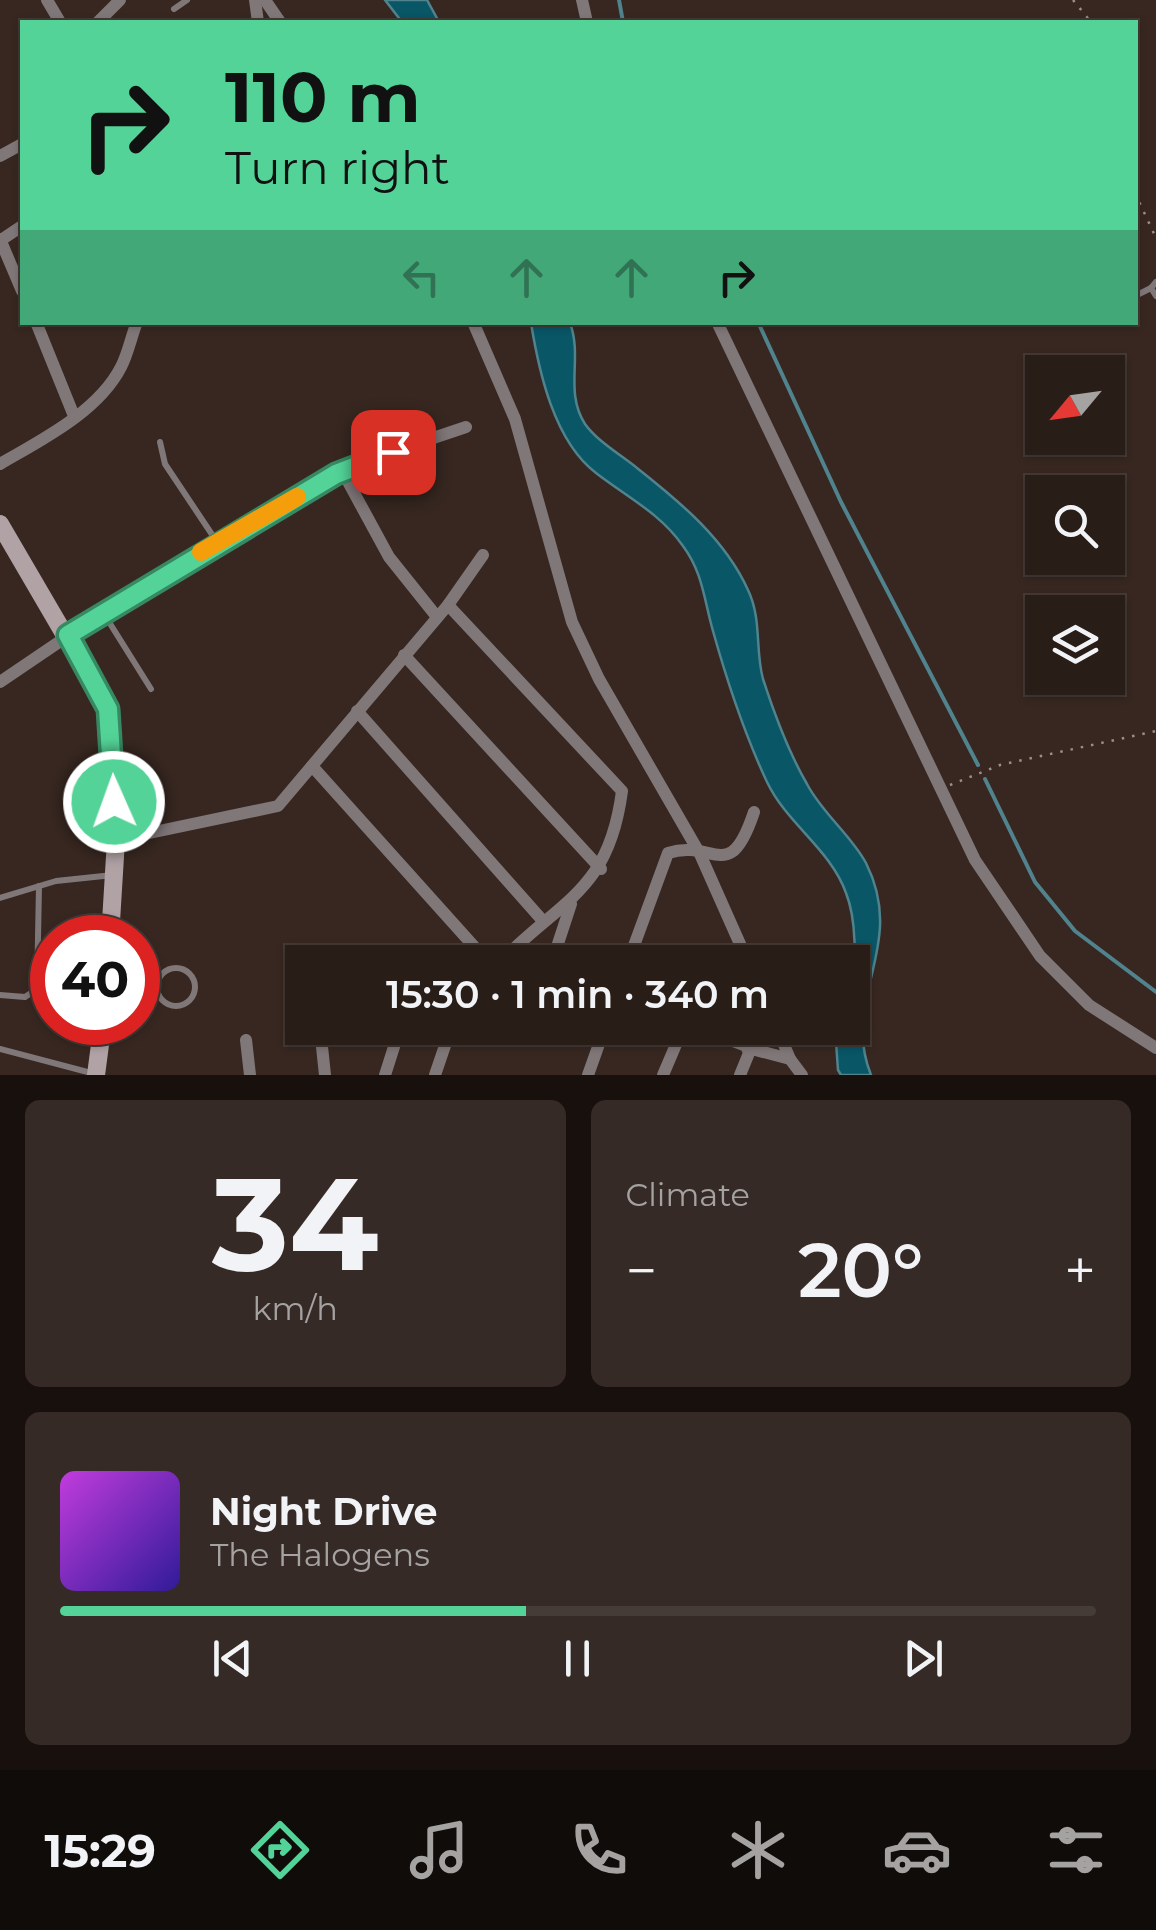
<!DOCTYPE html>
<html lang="en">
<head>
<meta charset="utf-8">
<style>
	:root { --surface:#291d18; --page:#352a25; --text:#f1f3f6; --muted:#a5a2a2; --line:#453b37; --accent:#53d397 }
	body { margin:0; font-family:Montserrat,sans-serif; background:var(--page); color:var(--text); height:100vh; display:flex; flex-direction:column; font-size:38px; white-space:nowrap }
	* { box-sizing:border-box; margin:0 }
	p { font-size:32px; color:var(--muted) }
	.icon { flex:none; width:55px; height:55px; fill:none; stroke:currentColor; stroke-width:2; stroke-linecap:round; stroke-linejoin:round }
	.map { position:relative; height:1075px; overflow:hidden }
	.details { display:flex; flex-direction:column; gap:25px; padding:25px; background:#17100d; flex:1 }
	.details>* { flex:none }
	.top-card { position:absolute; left:20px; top:20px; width:1118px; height:305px; border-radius:0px; box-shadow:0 2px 8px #0004,0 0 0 2px var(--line); background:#53d397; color:#111; overflow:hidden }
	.needle { width:65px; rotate:241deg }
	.tools { position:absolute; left:1025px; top:355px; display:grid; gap:20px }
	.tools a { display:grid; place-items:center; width:100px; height:100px; border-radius:0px; background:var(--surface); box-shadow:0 2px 8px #0004,0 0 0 2px var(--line); font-size:50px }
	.speed { position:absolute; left:30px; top:915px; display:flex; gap:20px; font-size:50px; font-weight:700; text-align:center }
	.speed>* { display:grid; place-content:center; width:130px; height:130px; border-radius:50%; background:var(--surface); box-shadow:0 2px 8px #0004,0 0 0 2px var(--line); line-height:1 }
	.speed .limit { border:15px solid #d22; background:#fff; color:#111 }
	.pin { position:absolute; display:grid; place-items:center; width:85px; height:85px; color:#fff; margin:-42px; border-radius:20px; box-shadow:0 5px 15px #0006 }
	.me { position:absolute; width:110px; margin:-55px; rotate:358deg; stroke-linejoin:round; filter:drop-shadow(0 0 8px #0008) }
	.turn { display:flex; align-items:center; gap:35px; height:210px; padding:0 40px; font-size:45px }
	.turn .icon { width:130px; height:130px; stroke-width:2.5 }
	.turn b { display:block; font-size:70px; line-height:85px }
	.lanes { display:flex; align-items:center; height:95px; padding:0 40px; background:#0003; justify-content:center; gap:50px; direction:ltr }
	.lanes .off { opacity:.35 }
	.big { font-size:75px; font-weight:600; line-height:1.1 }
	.details .widget { flex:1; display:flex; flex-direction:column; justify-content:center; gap:15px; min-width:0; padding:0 35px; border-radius:15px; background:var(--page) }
	.details .dial { align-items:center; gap:0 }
	.dial b { font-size:130px; line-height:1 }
	.song { display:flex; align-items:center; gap:30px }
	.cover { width:120px; height:120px; border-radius:15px; background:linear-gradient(135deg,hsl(290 70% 55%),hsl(250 70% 35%)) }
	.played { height:10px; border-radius:5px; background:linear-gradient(90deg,var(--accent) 45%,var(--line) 45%) }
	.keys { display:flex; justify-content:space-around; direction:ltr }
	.heat { display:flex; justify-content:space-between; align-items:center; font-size:55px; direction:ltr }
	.details .tiles { flex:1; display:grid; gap:25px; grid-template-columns:1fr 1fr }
	.widget:last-child { grid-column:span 2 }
	.trip { position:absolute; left:285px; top:945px; width:585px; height:100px; border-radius:0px; background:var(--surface); box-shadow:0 2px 8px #0004,0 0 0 2px var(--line); font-weight:600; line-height:100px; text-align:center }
	.menu { display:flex; height:160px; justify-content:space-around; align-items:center; background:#100c0a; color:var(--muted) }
	.menu .icon { width:70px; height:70px }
	.menu .active { color:var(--accent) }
	.menu b { font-size:45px; color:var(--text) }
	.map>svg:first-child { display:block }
</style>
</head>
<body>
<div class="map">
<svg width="1156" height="1075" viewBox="0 0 1156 1075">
	<rect width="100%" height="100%" fill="#372720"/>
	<g fill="#095666" stroke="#50838d" stroke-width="2.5">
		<path d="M385,0H427L439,22H402Z"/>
		<path d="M531,323H570C583,358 564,391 585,424C597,441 621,455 637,468C680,502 725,539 748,590C762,619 755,650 763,679C774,713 789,753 807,784C822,813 851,835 866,863C908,947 840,997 871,1075H841L838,1070L835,1028H852C852,986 861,931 846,893C831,850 787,824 767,782C745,735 727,681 713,631C704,600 703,573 683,546C660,513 627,497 596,473C554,441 539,372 531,323Z"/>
	</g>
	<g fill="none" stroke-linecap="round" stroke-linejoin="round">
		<g stroke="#50838d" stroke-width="4">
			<path d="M619,0L623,22"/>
			<path d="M758,322L841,502L978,765"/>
			<path d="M985,779L1035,882L1075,931L1156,992"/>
		</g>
		<g stroke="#9c8f89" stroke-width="2.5" stroke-dasharray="2.5 8" stroke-linecap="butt">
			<path d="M1073,0L1091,22"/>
			<path d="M1135,193L1156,238"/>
			<path d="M950,785L1000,765L1156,731"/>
		</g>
		<g stroke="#807779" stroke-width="6">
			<path d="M174,9L187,0"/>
			<path d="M1156,282L1151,288L1156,296"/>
			<path d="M1135,296L1151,288"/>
			<path d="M160,442L165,464L217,542"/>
			<path d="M104,614L151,689"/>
			<path d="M0,898L56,881L113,875"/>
			<circle cx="176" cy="987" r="19"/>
			<path d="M138,988L157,990"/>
			<path d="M0,995L25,997L37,989L39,886"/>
			<path d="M0,1049L95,1074"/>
		</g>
		<g stroke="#807779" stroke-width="12">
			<path d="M47,0L60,22"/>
			<path d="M255,0L258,22"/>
			<path d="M265,0L280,22"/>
			<path d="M582,0L587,22"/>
			<path d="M98,22L120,0"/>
			<path d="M0,156L22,144"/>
			<path d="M0,239L22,291"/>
			<path d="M1,240L22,226"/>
			<path d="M36,322L74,416"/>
			<path d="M473,322L515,419L572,622L599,679L700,854L748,962"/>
			<path d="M717,322L975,860L1040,956L1089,1005L1156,1048"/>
			<path d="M0,464C41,440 98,412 121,367C128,354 131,337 137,322"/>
			<path d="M448,605L622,791C609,891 562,899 500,962"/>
			<path d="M437,617L389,557L346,478L356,464L466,427"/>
			<path d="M404,655L601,869"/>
			<path d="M0,682L118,602L349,470"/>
			<path d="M357,711L543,921"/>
			<path d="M312,766L488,962"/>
			<path d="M116,840L278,806L448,605L483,555"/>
			<path d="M552,962L571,904"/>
			<path d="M628,962L668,853C714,838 729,887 754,812"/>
			<path d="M320,1028L325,1075"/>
			<path d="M698,1028L746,1046L749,1053L740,1075"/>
			<path d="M777,1028L790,1059"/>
			<path d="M246,1040L250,1075"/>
			<path d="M446,1041L611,1036L647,1028H682"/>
			<path d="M748,1048L790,1059L802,1075"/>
			<path d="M385,1075L400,1028"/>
			<path d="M435,1075L451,1028"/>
			<path d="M588,1075L604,1030"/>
			<path d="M663,1075L683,1028"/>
		</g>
		<g stroke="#b1a2a6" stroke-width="18">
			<path d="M0,524L108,709L116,840L110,938"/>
			<path d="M96,1075L103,1022"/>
		</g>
	</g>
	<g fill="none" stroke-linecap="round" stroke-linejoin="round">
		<defs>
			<path id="route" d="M114,802L108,709L68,635L336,474L393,452"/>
		</defs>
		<use href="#route" stroke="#368962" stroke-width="25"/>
		<use href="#route" stroke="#53d397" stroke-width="18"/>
		<path stroke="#f59e0b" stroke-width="18" d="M201,552L297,497"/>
	</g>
</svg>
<div class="tools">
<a><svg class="needle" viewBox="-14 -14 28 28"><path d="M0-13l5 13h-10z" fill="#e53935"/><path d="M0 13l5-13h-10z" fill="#a5a2a2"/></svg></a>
<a><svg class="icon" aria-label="search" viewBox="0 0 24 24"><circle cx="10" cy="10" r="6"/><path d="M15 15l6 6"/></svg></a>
<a><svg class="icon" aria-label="layers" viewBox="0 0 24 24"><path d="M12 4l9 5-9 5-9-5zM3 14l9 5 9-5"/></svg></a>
</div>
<div class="speed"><div class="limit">40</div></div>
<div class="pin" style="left:393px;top:452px;background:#d93025"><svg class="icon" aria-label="arrive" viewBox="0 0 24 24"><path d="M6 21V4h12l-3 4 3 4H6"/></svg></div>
<svg class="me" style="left:114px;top:802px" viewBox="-20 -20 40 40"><circle r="17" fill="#53d397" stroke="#fff" stroke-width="3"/><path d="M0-11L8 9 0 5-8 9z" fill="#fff"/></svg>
<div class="trip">15:30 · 1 min · 340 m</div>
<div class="top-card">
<div class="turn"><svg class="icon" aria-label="right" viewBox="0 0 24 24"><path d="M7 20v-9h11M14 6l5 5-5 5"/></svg><div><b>110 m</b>Turn right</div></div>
<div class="lanes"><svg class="icon off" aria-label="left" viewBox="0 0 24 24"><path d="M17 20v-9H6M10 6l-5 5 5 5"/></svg><svg class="icon off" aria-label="ahead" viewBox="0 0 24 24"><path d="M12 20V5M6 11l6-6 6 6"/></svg><svg class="icon off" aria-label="ahead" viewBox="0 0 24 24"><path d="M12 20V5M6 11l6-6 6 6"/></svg><svg class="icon" aria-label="right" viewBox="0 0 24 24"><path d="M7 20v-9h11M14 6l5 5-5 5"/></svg></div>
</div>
</div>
<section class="details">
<div class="tiles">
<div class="widget dial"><b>34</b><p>km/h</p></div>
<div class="widget"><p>Climate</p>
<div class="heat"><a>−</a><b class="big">20°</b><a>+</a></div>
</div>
<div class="widget">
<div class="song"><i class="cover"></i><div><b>Night Drive</b><p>The Halogens</p></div></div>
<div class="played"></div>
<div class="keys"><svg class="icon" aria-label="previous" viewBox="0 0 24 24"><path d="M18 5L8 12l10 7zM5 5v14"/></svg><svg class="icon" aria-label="pause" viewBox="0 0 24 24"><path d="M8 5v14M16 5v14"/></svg><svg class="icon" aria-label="next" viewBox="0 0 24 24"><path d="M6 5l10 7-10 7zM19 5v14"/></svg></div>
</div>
</div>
</section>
<nav class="menu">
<b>15:29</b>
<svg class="icon active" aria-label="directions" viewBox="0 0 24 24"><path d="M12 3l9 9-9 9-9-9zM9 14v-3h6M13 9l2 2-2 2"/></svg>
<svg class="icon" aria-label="music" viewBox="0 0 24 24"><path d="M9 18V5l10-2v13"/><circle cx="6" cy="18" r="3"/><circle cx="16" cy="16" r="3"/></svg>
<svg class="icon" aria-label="phone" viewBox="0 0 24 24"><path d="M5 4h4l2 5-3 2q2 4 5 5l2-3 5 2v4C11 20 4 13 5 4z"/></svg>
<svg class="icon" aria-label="climate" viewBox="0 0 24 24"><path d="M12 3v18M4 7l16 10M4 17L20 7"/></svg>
<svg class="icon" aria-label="car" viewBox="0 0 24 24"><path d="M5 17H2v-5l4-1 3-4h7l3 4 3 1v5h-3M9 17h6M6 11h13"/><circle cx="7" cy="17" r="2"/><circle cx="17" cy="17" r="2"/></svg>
<svg class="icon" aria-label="filters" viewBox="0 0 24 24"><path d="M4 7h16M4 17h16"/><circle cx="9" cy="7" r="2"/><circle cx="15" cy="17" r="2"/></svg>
</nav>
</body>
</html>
